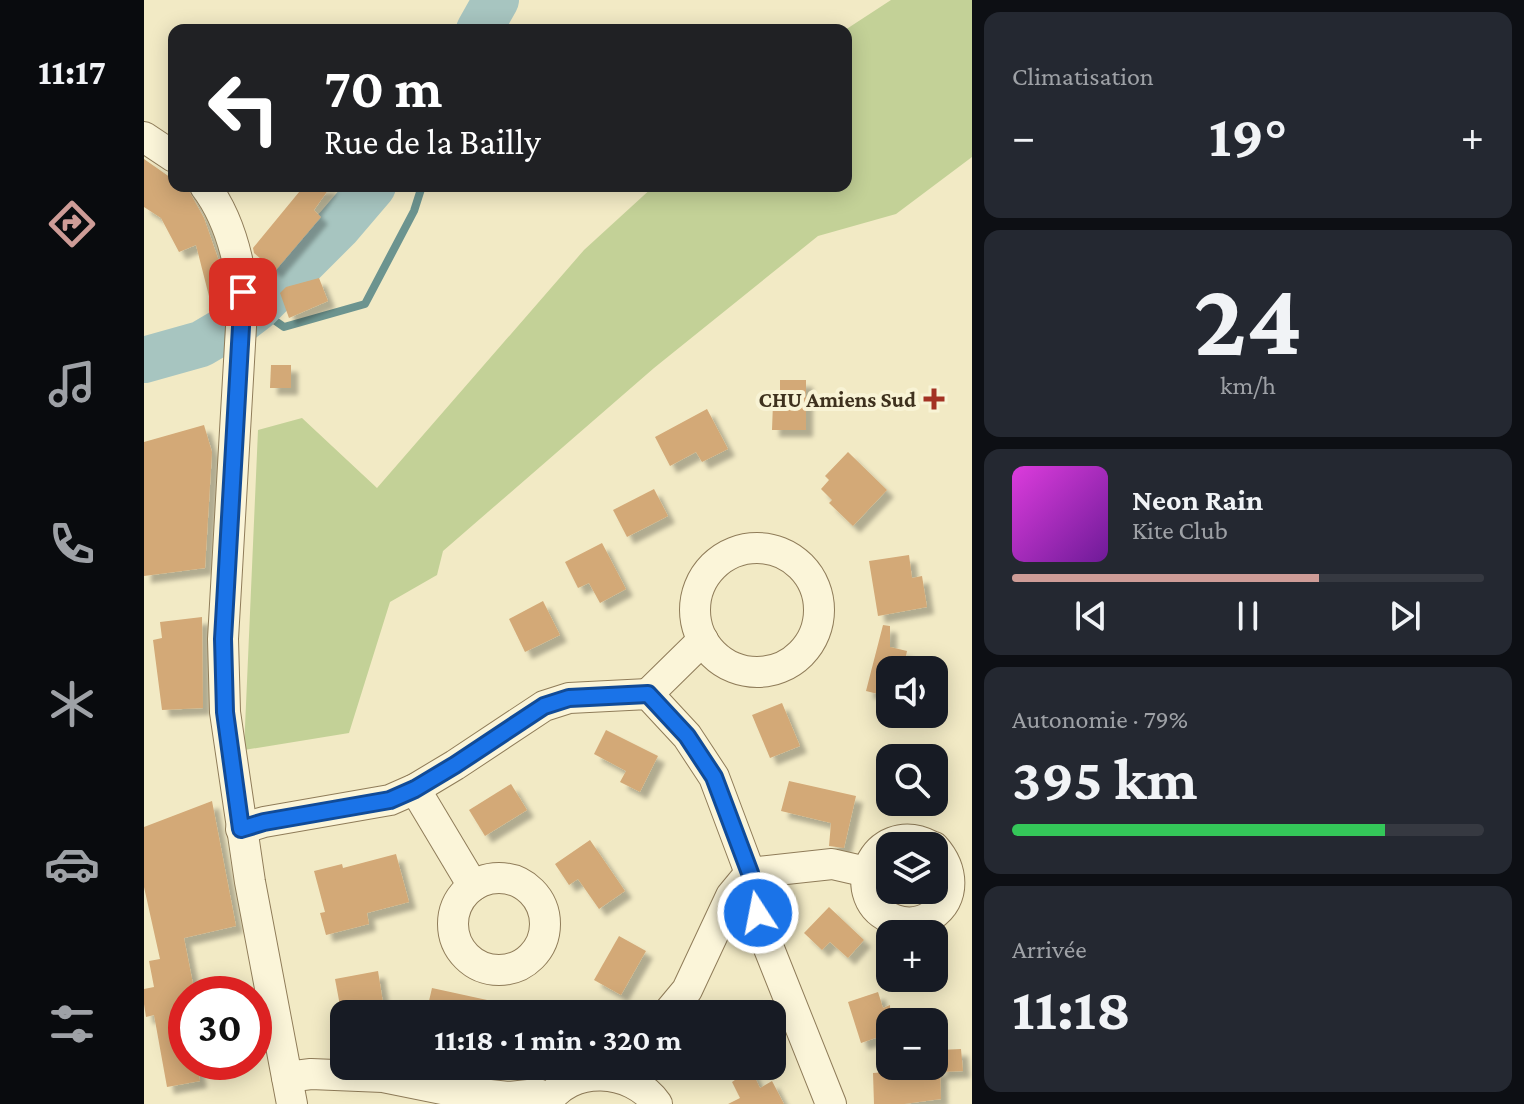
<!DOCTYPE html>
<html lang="fr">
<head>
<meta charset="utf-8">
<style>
	:root { --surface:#171b24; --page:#242831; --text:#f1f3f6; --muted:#9ea1a6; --line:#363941; --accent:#ce9c97 }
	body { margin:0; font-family:"Crimson Pro",serif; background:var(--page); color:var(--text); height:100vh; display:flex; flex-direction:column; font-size:30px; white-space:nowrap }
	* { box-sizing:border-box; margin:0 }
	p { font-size:26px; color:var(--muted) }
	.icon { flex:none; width:44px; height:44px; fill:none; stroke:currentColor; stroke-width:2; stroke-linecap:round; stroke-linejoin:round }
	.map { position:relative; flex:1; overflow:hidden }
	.panel { display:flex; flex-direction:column; gap:12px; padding:12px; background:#0d0f14; width:552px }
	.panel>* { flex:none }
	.top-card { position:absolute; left:24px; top:24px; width:684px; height:168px; border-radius:16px; box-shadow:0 4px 20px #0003; background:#202124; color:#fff; overflow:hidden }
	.tools { position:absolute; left:732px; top:656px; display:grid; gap:16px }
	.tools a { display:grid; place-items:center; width:72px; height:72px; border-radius:16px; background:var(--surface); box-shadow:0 4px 20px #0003; font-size:40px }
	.speed { position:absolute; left:24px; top:976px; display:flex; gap:16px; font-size:40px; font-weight:700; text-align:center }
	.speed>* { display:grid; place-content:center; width:104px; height:104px; border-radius:50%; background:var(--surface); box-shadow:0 4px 20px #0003; line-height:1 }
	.speed .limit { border:12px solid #d22; background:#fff; color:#111 }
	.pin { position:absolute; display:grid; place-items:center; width:68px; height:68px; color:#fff; margin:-34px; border-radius:16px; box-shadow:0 4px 12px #0006 }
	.me { position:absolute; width:88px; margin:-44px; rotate:349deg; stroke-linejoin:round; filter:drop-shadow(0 0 6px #0008) }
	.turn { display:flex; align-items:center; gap:28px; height:168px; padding:0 24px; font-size:36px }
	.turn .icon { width:104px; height:104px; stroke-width:2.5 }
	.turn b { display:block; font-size:56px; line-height:68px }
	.big { font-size:60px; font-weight:700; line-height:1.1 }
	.panel .widget { flex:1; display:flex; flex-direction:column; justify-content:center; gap:12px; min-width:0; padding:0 28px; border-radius:16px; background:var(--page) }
	.panel .dial { align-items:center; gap:0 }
	.dial b { font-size:104px; line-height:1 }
	.song { display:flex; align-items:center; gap:24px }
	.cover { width:96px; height:96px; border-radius:12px; background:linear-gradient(135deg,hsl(300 70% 55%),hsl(280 70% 35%)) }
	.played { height:8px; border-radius:4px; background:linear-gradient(90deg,var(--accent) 65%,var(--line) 65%) }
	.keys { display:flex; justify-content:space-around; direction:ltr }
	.heat { display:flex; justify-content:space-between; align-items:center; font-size:44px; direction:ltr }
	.charge { height:12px; border-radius:6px; background:linear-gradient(90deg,#34c759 79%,var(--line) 0) }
	.trip { position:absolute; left:186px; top:1000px; width:456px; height:80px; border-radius:16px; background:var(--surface); box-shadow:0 4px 20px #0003; font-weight:700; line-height:80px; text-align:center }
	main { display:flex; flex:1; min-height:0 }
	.tab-bar { display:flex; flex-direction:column; width:144px; justify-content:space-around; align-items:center; background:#090b0e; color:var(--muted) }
	.tab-bar .icon { width:56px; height:56px }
	.tab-bar .current { color:var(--accent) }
	.tab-bar b { font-size:36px; color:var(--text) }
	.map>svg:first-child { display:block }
</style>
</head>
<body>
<main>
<nav class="tab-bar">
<b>11:17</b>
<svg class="icon current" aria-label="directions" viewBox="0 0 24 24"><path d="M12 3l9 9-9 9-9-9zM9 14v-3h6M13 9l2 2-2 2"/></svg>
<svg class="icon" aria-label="music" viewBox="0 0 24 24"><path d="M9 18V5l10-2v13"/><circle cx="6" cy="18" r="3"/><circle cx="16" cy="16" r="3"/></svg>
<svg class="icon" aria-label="phone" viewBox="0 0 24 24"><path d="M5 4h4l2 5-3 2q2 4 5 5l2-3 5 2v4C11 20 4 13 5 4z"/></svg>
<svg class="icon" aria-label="climate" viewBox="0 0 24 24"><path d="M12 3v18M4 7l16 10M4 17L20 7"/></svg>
<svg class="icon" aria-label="car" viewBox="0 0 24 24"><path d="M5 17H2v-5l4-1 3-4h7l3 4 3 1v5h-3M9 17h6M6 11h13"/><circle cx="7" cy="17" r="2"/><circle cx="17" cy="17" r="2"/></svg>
<svg class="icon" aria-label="filters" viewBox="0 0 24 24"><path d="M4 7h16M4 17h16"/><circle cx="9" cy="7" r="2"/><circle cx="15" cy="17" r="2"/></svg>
</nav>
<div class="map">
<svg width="828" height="1104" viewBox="0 0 828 1104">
	<defs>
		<filter id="shadow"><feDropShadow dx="7" dy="7" stdDeviation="2" flood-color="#0004"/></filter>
	</defs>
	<rect width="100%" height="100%" fill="#f2eac5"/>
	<path fill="#c3d197" d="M747,0H828V157L752,214L674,236L510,368L299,551L293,575L246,602L205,733L100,750L114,430L158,418L233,488L440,250L510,186H702L701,30Z"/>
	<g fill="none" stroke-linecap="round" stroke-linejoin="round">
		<path stroke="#6c948f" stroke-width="8" d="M113,308L140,327L221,304L270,211L278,186"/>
		<g stroke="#a7c5c0" stroke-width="46">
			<path d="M335,30L352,0"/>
			<path d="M0,360L57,344L96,321L113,308L194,227L229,186"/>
		</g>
	</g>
	<g fill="#d3a977" filter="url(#shadow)">
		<path d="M0,159L30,180V186H39L44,189L60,218L77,267L80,305L68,308L52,245L35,252L17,218L0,207Z"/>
		<path d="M160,186H187L170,210L177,217L131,271L110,253L109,248Z"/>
		<path d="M175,278L184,301L145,318L136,293L142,287Z"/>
		<path d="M127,365H147V388H126Z"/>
		<path d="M636,380H662V430H628L629,403H636Z"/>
		<path d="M563,409L584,449L558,462L552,452L526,466L511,437Z"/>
		<path d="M60,425L68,452L61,568L0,576V442Z"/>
		<path d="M704,452L743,490L709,526L685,503L688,500L677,489L685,480L681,476Z"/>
		<path d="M510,489L524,516L483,537L469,510Z"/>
		<path d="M458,543L482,589L456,603L445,583L434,588L421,562Z"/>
		<path d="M765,555L768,578L778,576L783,607L734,616L725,561Z"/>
		<path d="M399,601L416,635L381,652L365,619Z"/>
		<path d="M58,617L59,708L18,710L9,640L18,638L16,622Z"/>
		<path d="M739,625L746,626V647L763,651L759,670H746V697L722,691Z"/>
		<path d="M638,703L656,746L626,758L608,715Z"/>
		<path d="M462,730L514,756L496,792L476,782L482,771L450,754Z"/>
		<path d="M645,781L712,796L700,848L685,846L687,823L637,811Z"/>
		<path d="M367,784L383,810L341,836L325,810Z"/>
		<path d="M68,801L92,926L40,938L51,994H42V1062H52L56,1081L23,1087L10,1015L2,1017L0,1004V989L10,987L5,961L16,959L0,887V827Z"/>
		<path d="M446,840L481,891L455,909L434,879L425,885L411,864Z"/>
		<path d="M252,854L265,902L223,913L225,924L182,935L176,913L181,912L170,871L198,864L199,868Z"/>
		<path d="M685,907L720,940L704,958L686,942L678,950L660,933Z"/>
		<path d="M475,936L502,951L477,995L450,980Z"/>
		<path d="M234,971L239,1003L197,1011L191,979Z"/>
		<path d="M288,988L366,1005L365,1014H282Z"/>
		<path d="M734,992L739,1008L746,1005V1033L717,1043L704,1002Z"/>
		<path d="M817,1049L819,1071L796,1072L795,1050Z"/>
		<path d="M796,1068L797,1099L760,1104H730L729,1073Z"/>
		<path d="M607,1069L616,1088L628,1081L640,1104H584L596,1098L588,1082Z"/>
	</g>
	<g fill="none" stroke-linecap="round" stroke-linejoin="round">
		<defs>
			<g id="minor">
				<path d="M0,137L30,157"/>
				<path d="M61,186C84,216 94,254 99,292L79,639L81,712L106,882L148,1104"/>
				<circle cx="613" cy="610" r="62"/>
				<path d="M504,694L559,640"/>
				<path d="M271,789L329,886"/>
				<path d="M97,829L120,822L246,800L271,789L311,765L400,706L425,698L504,694L543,736L570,777L606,873L618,931L687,1104"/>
				<path d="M787,846C729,816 695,901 751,920C763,924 776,923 787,916C813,899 809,868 790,847"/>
				<circle cx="355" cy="924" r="46"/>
				<path d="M523,1014L543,990L587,896L606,873L688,864L723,872"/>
				<path d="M143,1077L167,1074L239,1077L308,1091L365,1097L394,1094L405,1098"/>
				<path d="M402,1104C426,1064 488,1068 513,1104"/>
			</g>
		</defs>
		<use href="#minor" stroke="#8f7c59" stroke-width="32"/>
		<use href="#minor" stroke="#fbf5d9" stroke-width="30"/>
	</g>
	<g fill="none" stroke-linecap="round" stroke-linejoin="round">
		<defs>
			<path id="route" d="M99,292L79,639L81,712L97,829L120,822L246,800L271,789L311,765L400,706L425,698L504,694L543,736L570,777L606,873L614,913"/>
		</defs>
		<use href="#route" stroke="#114b97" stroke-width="20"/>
		<use href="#route" stroke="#1a73e8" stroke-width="14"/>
	</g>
	<path fill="#a33223" stroke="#f8f3d5" stroke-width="3" d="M786 387h8v8h8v8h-8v8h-8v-8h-8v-8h8z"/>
	<g text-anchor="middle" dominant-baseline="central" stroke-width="8" stroke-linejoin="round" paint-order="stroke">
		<g font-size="22" font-weight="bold" fill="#3e311e" stroke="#f8f3d5" text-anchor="end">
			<text x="772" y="399">CHU Amiens Sud</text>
		</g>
	</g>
</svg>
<div class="tools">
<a><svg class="icon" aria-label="sound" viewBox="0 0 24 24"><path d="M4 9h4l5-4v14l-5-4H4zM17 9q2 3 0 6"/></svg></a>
<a><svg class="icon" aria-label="search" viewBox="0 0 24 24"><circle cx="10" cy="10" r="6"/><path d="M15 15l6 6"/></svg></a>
<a><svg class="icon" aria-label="layers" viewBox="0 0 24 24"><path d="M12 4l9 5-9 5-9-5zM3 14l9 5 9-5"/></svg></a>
<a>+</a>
<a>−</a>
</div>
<div class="speed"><div class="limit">30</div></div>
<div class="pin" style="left:99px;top:292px;background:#d93025"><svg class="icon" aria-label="arrive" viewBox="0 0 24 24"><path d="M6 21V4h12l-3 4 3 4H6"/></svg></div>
<svg class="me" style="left:614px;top:913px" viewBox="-20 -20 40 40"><circle r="17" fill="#1a73e8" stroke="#fff" stroke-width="3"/><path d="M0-11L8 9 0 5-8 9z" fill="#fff"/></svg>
<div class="trip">11:18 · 1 min · 320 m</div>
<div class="top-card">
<div class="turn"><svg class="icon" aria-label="left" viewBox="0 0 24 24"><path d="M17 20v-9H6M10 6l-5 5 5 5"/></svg><div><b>70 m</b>Rue de la Bailly</div></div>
</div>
</div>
<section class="panel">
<div class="widget"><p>Climatisation</p>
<div class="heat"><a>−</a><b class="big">19°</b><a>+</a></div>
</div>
<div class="widget dial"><b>24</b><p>km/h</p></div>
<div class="widget">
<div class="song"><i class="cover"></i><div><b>Neon Rain</b><p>Kite Club</p></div></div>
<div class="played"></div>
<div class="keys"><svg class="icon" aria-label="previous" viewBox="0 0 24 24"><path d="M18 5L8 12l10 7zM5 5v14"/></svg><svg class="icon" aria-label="pause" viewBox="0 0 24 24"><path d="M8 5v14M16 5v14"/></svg><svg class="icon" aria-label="next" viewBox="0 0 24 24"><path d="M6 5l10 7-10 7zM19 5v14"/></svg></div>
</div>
<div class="widget"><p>Autonomie · 79%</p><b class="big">395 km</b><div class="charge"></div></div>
<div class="widget"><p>Arrivée</p><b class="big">11:18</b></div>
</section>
</main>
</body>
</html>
